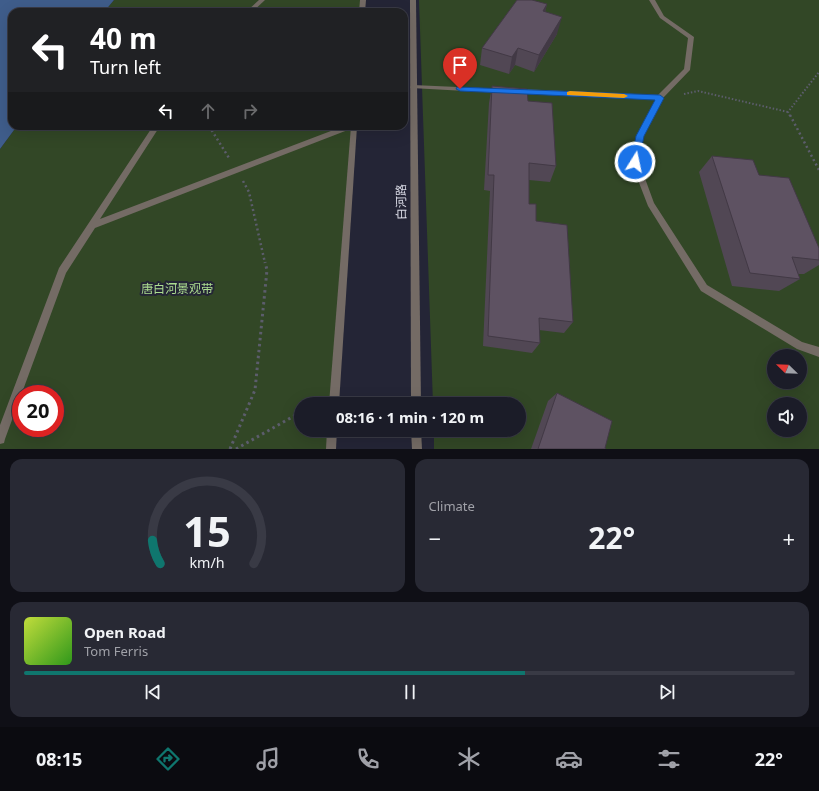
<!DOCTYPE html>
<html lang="en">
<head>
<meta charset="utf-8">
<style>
	:root { --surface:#1b1c28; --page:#282934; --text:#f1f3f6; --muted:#a0a1a8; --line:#393a45; --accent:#0f766e }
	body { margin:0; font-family:"Noto Sans","Noto Sans SC",sans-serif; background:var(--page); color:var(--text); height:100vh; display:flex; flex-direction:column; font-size:15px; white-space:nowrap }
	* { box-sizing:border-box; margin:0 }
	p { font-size:13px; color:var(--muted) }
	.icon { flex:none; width:22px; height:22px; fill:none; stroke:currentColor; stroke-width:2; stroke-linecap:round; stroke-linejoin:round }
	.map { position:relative; height:449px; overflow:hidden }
	.drawer { display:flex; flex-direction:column; gap:10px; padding:10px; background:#0f0f16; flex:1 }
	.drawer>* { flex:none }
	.top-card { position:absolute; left:8px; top:8px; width:400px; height:122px; border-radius:12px; box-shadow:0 4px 16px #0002,0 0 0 1px var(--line); background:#202124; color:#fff; overflow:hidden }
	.needle { width:26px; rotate:293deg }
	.buttons { position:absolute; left:767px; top:349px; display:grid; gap:8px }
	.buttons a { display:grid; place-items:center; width:40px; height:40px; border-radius:50%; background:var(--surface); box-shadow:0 4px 16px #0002,0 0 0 1px var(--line); font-size:20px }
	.speed { position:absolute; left:12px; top:385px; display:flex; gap:8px; font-size:20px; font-weight:700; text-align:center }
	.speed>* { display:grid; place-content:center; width:52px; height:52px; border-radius:50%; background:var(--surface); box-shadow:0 4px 16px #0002,0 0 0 1px var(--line); line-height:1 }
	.speed .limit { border:6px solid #d22; background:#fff; color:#111 }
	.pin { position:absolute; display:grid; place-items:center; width:34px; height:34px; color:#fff; margin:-41px -17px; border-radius:50% 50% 50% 0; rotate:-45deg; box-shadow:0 0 4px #0007 }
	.pin .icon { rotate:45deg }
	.me { position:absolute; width:44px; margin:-22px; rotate:10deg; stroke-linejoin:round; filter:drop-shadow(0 0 3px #0008) }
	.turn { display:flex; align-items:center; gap:14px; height:84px; padding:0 16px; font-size:18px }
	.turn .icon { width:52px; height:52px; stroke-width:2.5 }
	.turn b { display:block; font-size:28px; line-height:34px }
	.lanes { display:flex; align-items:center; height:38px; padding:0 16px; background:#0003; justify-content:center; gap:20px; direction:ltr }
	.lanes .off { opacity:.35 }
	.big { font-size:30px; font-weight:700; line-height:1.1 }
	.drawer .widget { flex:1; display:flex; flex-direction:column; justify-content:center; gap:6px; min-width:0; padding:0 14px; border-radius:12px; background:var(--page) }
	.drawer .dial { align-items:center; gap:0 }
	.dial svg { height:104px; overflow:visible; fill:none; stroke:var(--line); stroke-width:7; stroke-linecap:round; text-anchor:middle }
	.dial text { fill:var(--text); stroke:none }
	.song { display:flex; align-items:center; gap:12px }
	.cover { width:48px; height:48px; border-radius:6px; background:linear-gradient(135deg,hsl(70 70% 55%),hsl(110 70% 35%)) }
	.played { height:4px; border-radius:2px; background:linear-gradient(90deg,var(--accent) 65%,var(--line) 65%) }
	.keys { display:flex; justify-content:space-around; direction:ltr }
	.heat { display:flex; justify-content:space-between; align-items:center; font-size:22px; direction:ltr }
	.drawer .tiles { flex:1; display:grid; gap:10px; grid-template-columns:1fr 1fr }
	.widget:last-child { grid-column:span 2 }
	.trip { position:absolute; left:294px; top:397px; width:232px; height:40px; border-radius:20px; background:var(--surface); box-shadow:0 4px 16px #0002,0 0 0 1px var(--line); font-weight:700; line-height:40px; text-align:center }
	.dock { display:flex; height:64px; justify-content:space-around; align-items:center; background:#0b0b10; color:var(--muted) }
	.dock .icon { width:28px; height:28px }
	.dock .on { color:var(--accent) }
	.dock b { font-size:18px; color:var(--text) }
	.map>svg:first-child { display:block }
</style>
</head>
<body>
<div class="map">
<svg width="819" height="449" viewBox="0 0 819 449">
	<rect width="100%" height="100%" fill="#242536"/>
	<g fill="#324726" fill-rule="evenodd">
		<path d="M114,0H363L362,12H104Z"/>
		<path d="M419,0H819V449H434V430H519V404H433ZM774,356H800V382H774ZM774,404H800V430H774Z"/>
		<path d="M17,126H354L334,404H301V430H332L331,449H0V149ZM21,394H55V428H21Z"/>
	</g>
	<path fill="#3f5d8b" d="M0,0H114L104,12H12V126H17L0,149Z"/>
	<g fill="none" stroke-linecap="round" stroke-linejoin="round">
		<g stroke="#5c5d6c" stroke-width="2" stroke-dasharray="1.5 2" stroke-linecap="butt">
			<path d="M684,94L698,91L788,112"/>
			<path d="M790,116L788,112L819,72"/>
		</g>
		<g stroke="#5c5d6c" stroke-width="2.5" stroke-dasharray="2 3" stroke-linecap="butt">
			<path d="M790,115L819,170"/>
			<path d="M209,126L229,158"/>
			<path d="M243,181L249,192L265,263"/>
		</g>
		<g stroke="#5c5d6c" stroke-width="3" stroke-dasharray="2.5 3.5" stroke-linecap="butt">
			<path d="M230,449L255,390L267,270L265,262"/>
			<path d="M236,449L301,412"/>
		</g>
		<g fill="#746b65" fill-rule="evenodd">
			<path d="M649,0H655L664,16L694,37L690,70L663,98L643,136L639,162L654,203L707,285L802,342L819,347V357L797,349L701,291L648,206L631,162L637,136L656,99L518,93L515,91L518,89L658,95L684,69L688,38L660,18Z"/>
			<path d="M413,85L502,89L505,91L502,93L411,88L410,87Z"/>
		</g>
		<g fill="#746b65" fill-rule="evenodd">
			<path d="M259,0H265L252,12H246Z"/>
			<path d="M153,126H160L100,219L344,126H354L353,128L95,228L66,273L5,439L4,443L0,444V425L59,268Z"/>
		</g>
		<g fill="#746b65" fill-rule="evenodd">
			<path d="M360,0H366L365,12H359Z"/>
			<path d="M410,0H416L421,404H411Z"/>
			<path d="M351,126H357L339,404H329Z"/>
			<path d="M327,430H337L336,449H326Z"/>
			<path d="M411,430H421L422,449H412Z"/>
		</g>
	</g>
	<g fill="#514754">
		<path d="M547,4L545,12L557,34L534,72L515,65L509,74L480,65L482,48Z"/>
		<path d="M492,86L528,101L556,166L550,182L529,180V204L573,322L564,333L539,330L540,343L532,353L483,346L490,191L484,190L489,103Z"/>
		<path d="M712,156L759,175L819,248V265L804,274H798L800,279L779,291L732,286L699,172Z"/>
		<path d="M557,393L605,448L606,449H531L548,401Z"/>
	</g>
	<g fill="#423945">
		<path d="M547,4L543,21V11Z"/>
		<path d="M562,17L557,34L534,72L539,55Z"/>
		<path d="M518,48L515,65L509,74L512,57Z"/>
	</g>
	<g fill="#5e5262" stroke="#423945">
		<path d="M517,0H532L547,4L543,11L562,17L539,55L518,48L512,57L482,48Z"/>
		<path d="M492,86L527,89L528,101L552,103L556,166L529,163V204H536V221L567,225L573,322L539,318L540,343L488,336L494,175H488Z"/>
		<path d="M712,156L753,160L759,175L789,178L819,248V260L792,257L800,279L750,273Z"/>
		<path d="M557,393L612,421L605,448L606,449H538Z"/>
	</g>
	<path fill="#1a73e8" stroke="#114b97" d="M457,87L660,95L664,98L644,136L639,162L635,166L631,162L636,136L655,100L460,91L456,89Z"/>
	<path fill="#f59e0b" d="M570,91L624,94L628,96L624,98L567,95V92Z"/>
	<g text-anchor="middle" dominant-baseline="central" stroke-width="4" stroke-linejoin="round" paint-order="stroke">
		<g font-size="12" fill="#dadbe6" stroke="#242536">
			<text transform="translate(401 202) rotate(-91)">白河路</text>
		</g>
		<g font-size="12" fill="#acdc90" stroke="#242536">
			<text x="177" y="288">唐白河景观带</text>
		</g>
	</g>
</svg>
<div class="buttons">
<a><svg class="needle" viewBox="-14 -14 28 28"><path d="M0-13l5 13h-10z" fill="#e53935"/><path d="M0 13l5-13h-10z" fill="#a0a1a8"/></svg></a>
<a><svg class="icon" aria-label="sound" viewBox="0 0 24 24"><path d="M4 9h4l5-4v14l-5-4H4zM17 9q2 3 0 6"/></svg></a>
</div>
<div class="speed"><div class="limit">20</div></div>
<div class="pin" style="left:460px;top:89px;background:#d93025"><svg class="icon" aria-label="arrive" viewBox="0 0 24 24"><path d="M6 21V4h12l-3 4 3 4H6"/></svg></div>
<svg class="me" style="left:635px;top:162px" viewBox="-20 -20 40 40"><circle r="17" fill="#1a73e8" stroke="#fff" stroke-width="3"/><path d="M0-11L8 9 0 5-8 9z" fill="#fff"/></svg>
<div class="trip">08:16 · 1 min · 120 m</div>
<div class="top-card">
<div class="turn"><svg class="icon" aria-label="left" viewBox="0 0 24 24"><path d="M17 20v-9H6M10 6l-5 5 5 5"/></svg><div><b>40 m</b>Turn left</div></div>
<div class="lanes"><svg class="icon" aria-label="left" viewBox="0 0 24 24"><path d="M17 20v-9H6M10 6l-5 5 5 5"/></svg><svg class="icon off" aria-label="ahead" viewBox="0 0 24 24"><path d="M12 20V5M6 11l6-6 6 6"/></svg><svg class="icon off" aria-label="right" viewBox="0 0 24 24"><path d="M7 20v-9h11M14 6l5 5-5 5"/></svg></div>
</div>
</div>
<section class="drawer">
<div class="tiles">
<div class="widget dial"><svg viewBox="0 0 100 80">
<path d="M14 69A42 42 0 1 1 86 69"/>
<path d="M14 69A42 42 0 0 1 8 51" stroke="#0f766e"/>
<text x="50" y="56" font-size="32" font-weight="700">15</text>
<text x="50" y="72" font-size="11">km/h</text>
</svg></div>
<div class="widget"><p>Climate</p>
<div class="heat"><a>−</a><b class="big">22°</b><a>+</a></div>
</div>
<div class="widget">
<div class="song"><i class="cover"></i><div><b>Open Road</b><p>Tom Ferris</p></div></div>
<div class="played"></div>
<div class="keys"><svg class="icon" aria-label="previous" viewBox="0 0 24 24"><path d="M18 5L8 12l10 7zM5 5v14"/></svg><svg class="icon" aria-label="pause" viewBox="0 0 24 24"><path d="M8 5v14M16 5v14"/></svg><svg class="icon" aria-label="next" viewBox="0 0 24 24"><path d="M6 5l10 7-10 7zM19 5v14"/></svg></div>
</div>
</div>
</section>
<nav class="dock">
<b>08:15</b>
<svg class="icon on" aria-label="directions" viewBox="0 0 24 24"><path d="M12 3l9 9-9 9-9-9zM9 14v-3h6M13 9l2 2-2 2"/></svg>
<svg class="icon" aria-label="music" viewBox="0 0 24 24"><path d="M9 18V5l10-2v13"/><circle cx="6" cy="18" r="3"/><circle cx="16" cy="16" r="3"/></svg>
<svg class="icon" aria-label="phone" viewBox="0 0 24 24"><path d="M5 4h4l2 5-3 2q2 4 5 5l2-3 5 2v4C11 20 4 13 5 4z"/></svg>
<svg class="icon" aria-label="climate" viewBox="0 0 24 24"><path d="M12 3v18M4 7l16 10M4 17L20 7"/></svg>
<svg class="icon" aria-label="car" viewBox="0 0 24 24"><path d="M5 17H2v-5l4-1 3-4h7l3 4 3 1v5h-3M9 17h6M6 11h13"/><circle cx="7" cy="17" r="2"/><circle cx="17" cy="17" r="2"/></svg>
<svg class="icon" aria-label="filters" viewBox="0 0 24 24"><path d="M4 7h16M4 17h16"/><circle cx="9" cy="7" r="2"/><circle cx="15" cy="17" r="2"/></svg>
<b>22°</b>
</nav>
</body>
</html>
